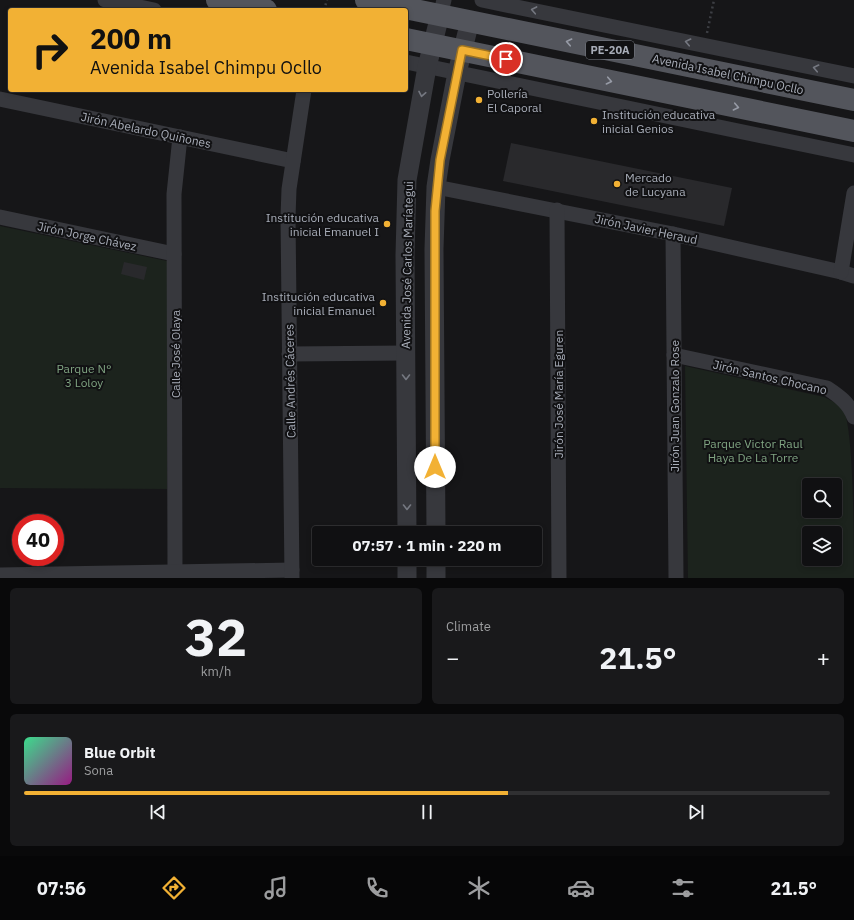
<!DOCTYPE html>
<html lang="en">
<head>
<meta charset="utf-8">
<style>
	:root { --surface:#101012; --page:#19191b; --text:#f1f3f6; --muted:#9c9d9f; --line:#303032; --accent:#f2b134 }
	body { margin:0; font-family:"IBM Plex Sans",sans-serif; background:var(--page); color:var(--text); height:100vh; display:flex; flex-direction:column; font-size:15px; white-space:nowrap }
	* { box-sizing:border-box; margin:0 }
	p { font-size:13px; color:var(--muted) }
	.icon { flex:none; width:22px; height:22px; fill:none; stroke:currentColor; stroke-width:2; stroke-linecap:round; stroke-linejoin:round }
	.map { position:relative; height:578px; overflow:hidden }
	.side { display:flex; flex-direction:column; gap:10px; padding:10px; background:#09090a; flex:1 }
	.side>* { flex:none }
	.guide { position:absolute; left:8px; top:8px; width:400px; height:84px; border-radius:4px; box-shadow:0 2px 6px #0003,0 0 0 1px var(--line); background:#f2b134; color:#111; overflow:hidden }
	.fabs { position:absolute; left:802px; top:478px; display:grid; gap:8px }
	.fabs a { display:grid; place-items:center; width:40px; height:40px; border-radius:4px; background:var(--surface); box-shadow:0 2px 6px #0003,0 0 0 1px var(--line); font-size:20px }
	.speed { position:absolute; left:12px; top:514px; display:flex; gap:8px; font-size:20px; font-weight:700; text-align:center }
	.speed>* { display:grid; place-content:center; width:52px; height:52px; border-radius:50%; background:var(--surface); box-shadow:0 2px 6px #0003,0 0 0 1px var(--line); line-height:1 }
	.speed .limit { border:6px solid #d22; background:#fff; color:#111 }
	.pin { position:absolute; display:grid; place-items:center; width:34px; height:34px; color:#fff; margin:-17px; border:2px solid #fff; border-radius:50%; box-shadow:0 1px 4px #0007 }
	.me { position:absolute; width:44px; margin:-22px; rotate:0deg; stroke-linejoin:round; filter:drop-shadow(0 0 3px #0008) }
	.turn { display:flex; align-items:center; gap:14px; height:84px; padding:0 16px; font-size:18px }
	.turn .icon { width:52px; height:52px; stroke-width:2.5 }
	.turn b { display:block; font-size:28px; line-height:34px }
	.big { font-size:30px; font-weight:700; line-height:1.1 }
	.side .widget { flex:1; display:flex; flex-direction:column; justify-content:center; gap:6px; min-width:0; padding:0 14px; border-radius:6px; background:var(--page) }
	.side .dial { align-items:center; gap:0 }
	.dial b { font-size:52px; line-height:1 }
	.song { display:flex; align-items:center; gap:12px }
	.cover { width:48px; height:48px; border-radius:6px; background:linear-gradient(135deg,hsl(150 70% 55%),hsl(310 70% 35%)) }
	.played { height:4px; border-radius:2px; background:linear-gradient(90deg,var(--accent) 60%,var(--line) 60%) }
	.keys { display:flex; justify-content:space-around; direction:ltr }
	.heat { display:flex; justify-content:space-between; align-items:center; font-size:22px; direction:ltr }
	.side .tiles { flex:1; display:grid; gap:10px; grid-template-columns:1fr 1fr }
	.widget:last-child { grid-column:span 2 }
	.trip { position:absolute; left:312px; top:526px; width:230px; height:40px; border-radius:4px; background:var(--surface); box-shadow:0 2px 6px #0003,0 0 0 1px var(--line); font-weight:700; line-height:40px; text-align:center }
	.tabs { display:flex; height:64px; justify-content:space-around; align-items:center; background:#060607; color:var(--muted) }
	.tabs .icon { width:28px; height:28px }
	.tabs .active { color:var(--accent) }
	.tabs b { font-size:18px; color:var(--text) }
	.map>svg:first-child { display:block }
</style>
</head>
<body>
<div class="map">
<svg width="854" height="578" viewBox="0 0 854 578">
	<rect width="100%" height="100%" fill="#161618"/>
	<g fill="#1c231d" fill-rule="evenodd">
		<path d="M0,226L167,261V489L0,488Z"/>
		<path d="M685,366L824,397C832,401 839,404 844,411C854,433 854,546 854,578H688ZM809,485H835V511H809ZM809,533H835V559H809Z"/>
	</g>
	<g fill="#29292c">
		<path d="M511,143L732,188L724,226L503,181Z"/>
		<path d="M124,262L147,267L144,280L121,274Z"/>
	</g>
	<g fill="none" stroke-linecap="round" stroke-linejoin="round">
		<g stroke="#3d3f44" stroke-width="2.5" stroke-dasharray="2 3" stroke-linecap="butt">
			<path d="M324,10L327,0"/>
			<path d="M707,33L714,0"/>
		</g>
		<g stroke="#37383d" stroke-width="15">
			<path d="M105,0L154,10"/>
			<path d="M482,0L854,76"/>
			<path d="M440,15L444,0"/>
			<path d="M406,62L854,155"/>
			<path d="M0,99L293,161"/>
			<path d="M436,187L673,234L841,272L854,276"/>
			<path d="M557,210L559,578"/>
			<path d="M0,217L174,254"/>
			<path d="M673,234L676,578"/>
			<path d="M841,272L854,193"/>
			<path d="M289,354L406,353"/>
			<path d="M674,355L827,388C839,396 849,403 854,417"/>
			<path d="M175,571L174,194L180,137"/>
			<path d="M0,575L292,570"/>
			<path d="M292,578L288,217L289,189L304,90"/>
		</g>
		<g stroke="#37383d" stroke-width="19">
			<path d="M407,533L405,255L407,180L427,67L440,15"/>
			<path d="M436,533L434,249L436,187L440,160L457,73L470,21"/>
			<path d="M407,559V578"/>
			<path d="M436,559V578"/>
		</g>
		<g stroke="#53555c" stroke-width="22">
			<path d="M217,0L266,10"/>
			<path d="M366,0L854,100"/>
			<path d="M406,39L854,131"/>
		</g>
	</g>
	<defs><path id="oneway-chevron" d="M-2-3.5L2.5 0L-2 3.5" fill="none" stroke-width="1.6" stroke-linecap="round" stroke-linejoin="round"/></defs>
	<g stroke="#757881">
		<use href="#oneway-chevron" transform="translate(534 10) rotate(-169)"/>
		<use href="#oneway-chevron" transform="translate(688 42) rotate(-168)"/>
		<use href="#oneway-chevron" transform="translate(816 68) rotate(-168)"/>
		<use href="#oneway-chevron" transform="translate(422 94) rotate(101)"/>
		<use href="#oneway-chevron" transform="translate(406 377) rotate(90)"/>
		<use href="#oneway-chevron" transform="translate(407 507) rotate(90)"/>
	</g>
	<g stroke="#979ba6">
		<use href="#oneway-chevron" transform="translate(569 42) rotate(-168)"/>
		<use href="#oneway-chevron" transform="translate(609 81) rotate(12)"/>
		<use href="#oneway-chevron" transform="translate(736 107) rotate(12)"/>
	</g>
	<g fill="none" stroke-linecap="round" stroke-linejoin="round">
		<defs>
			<path id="route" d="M435,467V211L440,160L462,50L506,59"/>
		</defs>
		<use href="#route" stroke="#9d7322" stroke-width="10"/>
		<use href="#route" stroke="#f2b134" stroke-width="7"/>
	</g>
	<g fill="#f2b134" stroke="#111113" stroke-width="1.5">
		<circle cx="479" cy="100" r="4"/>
		<circle cx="594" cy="121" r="4"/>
		<circle cx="617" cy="184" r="4"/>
		<circle cx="387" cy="224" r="4"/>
		<circle cx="383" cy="303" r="4"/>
	</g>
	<g text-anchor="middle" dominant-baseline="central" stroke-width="4" stroke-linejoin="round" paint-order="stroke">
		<rect fill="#111113" stroke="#7b7e86" stroke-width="1" x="586" y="41" width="48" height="18" rx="3"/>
		<g font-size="11" font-weight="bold" fill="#a8adb8">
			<text x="610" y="50">PE-20A</text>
		</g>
		<g font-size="12" fill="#a8adb8" stroke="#111113">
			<text transform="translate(728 74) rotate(12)">Avenida Isabel Chimpu Ocllo</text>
			<text transform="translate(146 130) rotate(12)">Jirón Abelardo Quiñones</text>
			<text transform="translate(646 229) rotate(12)">Jirón Javier Heraud</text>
			<text transform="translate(87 236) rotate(12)">Jirón Jorge Chávez</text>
			<text transform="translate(407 265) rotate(-89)">Avenida José Carlos Maríategui</text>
			<text transform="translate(175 354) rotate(-90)">Calle José Olaya</text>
			<text transform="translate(770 377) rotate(13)">Jirón Santos Chocano</text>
			<text transform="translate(290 381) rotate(-91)">Calle Andrés Cáceres</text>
			<text transform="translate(558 394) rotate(-90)">Jirón José María Eguren</text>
			<text transform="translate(674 406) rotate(-90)">Jirón Juan Gonzalo Rose</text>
		</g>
		<g font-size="12" fill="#a8adb8" stroke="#111113" text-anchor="start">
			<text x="487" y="93">Pollería<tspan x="487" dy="14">El Caporal</tspan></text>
			<text x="602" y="114">Institución educativa<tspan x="602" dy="14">inicial Genios</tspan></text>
			<text x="625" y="177">Mercado<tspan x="625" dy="14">de Lucyana</tspan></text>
			<text x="379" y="217" text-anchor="end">Institución educativa<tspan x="379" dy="14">inicial Emanuel I</tspan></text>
			<text x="375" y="296" text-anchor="end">Institución educativa<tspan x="375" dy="14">inicial Emanuel</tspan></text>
		</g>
		<g font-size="12" fill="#7fa381" stroke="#111113">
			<text x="84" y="368">Parque N°<tspan x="84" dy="14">3 Loloy</tspan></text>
			<text x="753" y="443">Parque Victor Raul<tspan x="753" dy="14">Haya De La Torre</tspan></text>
		</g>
	</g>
</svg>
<div class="fabs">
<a><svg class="icon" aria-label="search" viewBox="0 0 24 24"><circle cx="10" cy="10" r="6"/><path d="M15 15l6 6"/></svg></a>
<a><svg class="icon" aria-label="layers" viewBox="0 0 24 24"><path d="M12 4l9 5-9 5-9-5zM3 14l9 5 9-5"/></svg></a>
</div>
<div class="speed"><div class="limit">40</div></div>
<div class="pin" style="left:506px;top:59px;background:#d93025"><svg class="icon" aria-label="arrive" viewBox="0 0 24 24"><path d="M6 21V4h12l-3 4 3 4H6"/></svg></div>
<svg class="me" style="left:435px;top:467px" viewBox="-20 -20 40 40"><circle r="19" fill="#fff"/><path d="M0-13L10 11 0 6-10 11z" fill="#f2b134"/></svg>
<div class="trip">07:57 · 1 min · 220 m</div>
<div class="guide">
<div class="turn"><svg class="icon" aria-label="right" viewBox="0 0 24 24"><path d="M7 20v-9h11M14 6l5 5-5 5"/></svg><div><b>200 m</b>Avenida Isabel Chimpu Ocllo</div></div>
</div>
</div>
<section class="side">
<div class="tiles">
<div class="widget dial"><b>32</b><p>km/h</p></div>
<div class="widget"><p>Climate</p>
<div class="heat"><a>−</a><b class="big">21.5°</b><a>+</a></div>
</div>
<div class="widget">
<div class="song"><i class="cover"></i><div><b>Blue Orbit</b><p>Sona</p></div></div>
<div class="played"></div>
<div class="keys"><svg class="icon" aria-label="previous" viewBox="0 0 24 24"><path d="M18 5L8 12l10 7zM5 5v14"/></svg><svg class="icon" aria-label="pause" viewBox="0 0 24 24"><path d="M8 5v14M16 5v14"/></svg><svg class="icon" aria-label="next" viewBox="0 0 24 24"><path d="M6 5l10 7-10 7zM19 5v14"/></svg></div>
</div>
</div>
</section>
<nav class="tabs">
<b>07:56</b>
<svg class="icon active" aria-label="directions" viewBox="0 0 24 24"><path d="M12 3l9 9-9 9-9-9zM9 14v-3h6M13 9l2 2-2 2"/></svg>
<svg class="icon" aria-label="music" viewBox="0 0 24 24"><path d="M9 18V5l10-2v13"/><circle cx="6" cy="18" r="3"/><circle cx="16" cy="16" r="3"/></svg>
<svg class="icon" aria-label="phone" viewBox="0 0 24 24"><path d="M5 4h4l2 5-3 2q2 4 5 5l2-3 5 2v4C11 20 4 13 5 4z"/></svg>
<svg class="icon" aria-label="climate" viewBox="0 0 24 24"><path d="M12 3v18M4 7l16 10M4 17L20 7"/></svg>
<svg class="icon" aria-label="car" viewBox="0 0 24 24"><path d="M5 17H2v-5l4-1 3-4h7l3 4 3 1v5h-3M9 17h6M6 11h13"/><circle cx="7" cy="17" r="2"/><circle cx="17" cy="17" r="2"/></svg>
<svg class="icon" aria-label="filters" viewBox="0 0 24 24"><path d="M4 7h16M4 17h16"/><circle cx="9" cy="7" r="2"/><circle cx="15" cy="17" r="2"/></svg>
<b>21.5°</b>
</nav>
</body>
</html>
